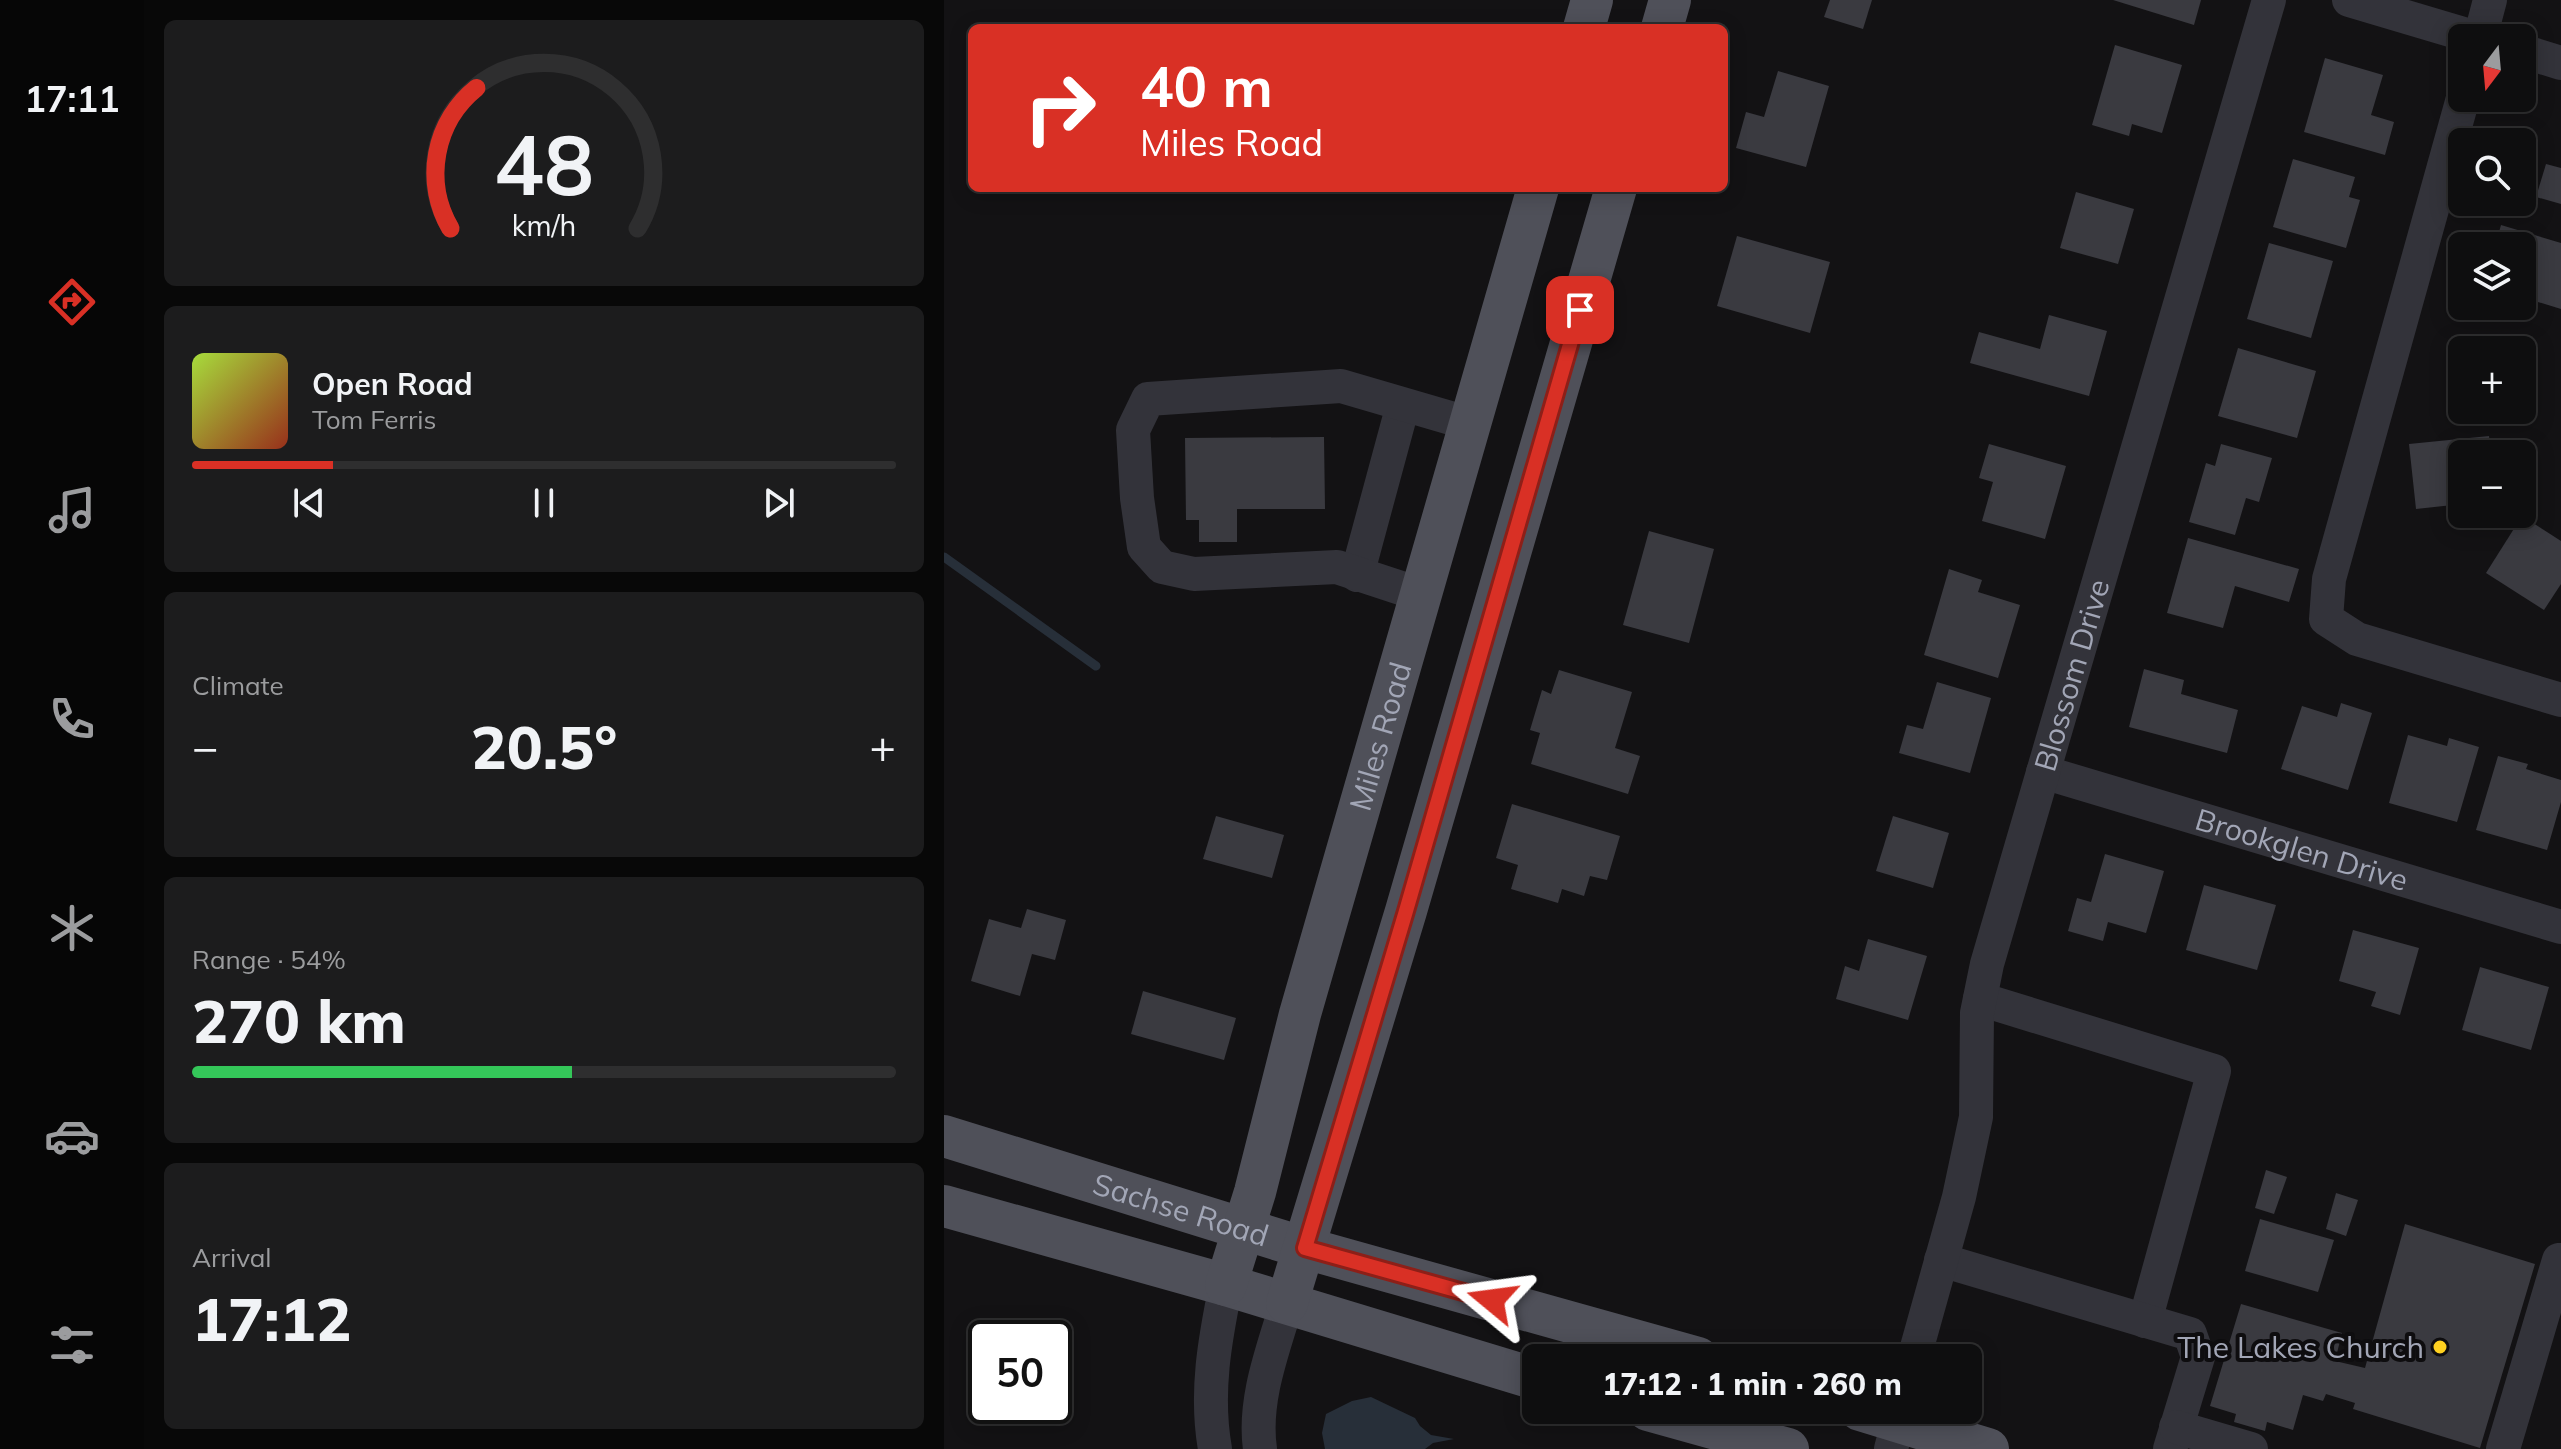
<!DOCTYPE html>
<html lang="en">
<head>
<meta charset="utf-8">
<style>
	:root { --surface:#0e0e0f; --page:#1c1c1d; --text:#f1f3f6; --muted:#9b9c9e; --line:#2e2e2f; --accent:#d93025 }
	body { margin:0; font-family:Mulish,sans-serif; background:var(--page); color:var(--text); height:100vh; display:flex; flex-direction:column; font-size:30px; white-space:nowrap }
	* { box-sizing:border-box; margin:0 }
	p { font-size:26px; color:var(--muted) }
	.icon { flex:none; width:44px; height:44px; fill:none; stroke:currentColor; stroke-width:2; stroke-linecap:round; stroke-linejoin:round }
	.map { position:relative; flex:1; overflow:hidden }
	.panel { display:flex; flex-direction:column; gap:20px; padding:20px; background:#080808; width:800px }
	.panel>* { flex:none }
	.banner { position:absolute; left:24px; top:24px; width:760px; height:168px; border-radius:12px; box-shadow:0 4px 20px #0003,0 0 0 2px var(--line); background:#d93025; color:#fff; overflow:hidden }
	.needle { width:52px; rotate:196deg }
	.buttons { position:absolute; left:1504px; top:24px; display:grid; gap:16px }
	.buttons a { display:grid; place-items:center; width:88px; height:88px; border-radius:12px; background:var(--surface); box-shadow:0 4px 20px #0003,0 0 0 2px var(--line); font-size:40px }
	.speed { position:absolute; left:24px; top:1320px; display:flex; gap:16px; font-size:40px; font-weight:700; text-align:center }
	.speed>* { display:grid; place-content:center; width:104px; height:104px; border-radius:50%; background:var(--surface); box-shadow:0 4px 20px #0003,0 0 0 2px var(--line); line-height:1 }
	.speed .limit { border:4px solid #111; border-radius:12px; background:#fff; color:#111 }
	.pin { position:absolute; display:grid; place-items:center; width:68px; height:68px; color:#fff; margin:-34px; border-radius:16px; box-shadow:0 4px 12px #0006 }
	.me { position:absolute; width:88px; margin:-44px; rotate:286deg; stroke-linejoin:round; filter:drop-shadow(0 0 6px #0008) }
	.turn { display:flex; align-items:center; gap:28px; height:168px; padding:0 40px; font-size:36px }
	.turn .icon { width:104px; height:104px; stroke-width:2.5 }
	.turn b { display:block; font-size:56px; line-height:68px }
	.big { font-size:60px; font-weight:800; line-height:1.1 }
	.panel .widget { flex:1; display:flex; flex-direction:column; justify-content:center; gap:12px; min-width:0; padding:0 28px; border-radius:12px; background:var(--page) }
	.panel .dial { align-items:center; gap:0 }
	.dial svg { height:208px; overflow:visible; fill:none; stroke:var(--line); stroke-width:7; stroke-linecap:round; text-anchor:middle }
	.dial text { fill:var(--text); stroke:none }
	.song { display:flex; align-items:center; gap:24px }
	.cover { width:96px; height:96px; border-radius:12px; background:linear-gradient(135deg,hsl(80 70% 55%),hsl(10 70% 35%)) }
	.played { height:8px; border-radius:4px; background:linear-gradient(90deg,var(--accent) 20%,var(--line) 20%) }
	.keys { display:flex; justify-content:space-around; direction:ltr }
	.heat { display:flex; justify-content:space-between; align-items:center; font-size:44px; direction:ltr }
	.charge { height:12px; border-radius:6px; background:linear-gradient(90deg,#34c759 54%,var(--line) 0) }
	.trip { position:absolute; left:578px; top:1344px; width:460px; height:80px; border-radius:12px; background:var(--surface); box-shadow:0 4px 20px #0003,0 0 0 2px var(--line); font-weight:800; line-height:80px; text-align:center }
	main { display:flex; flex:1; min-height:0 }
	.tabs { display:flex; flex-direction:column; width:144px; justify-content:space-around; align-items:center; background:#060606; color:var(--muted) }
	.tabs .icon { width:56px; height:56px }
	.tabs .selected { color:var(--accent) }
	.tabs b { font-size:36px; color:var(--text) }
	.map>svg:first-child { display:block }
</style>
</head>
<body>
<main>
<nav class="tabs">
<b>17:11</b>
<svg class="icon selected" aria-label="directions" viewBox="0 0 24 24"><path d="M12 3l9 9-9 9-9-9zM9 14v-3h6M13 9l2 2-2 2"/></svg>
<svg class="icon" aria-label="music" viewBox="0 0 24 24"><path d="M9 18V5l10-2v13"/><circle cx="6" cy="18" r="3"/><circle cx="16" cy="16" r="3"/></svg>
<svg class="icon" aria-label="phone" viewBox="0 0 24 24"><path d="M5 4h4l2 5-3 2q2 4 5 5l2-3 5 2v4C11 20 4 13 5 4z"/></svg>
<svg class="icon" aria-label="climate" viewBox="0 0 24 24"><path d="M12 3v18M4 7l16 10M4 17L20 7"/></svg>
<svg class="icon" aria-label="car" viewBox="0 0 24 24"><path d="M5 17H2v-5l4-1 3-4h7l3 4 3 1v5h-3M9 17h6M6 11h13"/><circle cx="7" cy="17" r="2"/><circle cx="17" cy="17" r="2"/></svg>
<svg class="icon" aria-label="filters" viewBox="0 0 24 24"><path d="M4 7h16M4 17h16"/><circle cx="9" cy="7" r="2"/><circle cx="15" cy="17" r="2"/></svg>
</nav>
<section class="panel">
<div class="widget dial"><svg viewBox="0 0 100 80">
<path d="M14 69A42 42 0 1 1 86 69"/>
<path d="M14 69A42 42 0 0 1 24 15" stroke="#d93025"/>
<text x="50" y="56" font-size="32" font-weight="700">48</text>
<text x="50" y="72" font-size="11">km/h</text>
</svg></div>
<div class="widget">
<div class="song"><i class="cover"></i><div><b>Open Road</b><p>Tom Ferris</p></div></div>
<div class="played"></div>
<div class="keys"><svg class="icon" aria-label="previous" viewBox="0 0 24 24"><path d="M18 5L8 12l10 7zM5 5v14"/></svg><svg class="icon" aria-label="pause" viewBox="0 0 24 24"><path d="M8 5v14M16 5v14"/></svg><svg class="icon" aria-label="next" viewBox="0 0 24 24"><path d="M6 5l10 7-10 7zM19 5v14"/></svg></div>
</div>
<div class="widget"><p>Climate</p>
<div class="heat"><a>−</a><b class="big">20.5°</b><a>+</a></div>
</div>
<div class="widget"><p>Range · 54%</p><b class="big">270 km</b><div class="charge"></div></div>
<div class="widget"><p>Arrival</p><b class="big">17:12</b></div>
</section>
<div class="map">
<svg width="1617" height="1449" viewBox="0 0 1617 1449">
	<rect width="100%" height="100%" fill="#131214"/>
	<path fill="#272f39" d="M427,1397L471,1418L476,1426L487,1435L510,1439L489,1443L481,1449H381L378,1433L382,1414L408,1401Z"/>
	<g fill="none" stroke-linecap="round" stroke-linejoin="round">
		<path stroke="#272f39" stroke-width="9" d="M0,557L152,666"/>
	</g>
	<g fill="#3a3a40">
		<path d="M886,0H928L919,29L880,17Z"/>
		<path d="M1169,0H1257L1250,25Z"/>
		<path d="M1171,45L1238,65L1218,133L1188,124L1185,136L1148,125Z"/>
		<path d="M1381,58L1439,75L1427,115L1450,122L1441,155L1360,132Z"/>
		<path d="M834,71L885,86L862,167L792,148L802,112L820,117Z"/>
		<path d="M1349,159L1411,177L1405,197L1416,200L1402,248L1329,227Z"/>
		<path d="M1602,164L1617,168V204L1592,197Z"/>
		<path d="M1132,192L1190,209L1174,264L1116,248Z"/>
		<path d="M1557,225L1617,243V309L1578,297V246H1551Z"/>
		<path d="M793,236L886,262L866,333L773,306Z"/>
		<path d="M1325,243L1389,261L1367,338L1303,319Z"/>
		<path d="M1105,315L1163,331L1145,396L1026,363L1035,332L1096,349Z"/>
		<path d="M1520,340L1550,349V350H1517Z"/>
		<path d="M1294,348L1372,371L1353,438L1274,416Z"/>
		<path d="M1517,350H1518V401L1503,396Z"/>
		<path d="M1545,436L1547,454H1518V504L1472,509L1465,444Z"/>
		<path d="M380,437L381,509H293V542H255V520H242L241,438Z"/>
		<path d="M1045,444L1122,466L1101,539L1038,521L1049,482L1035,478Z"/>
		<path d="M1277,444L1328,458L1315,502L1302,498L1291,535L1245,522L1262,463L1271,466Z"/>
		<path d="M1578,516L1617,541V584L1600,610L1542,573Z"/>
		<path d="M705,531L770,549L745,643L679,625Z"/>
		<path d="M1244,538L1355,569L1345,602L1291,586L1279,628L1223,613Z"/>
		<path d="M1005,569L1038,580L1034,592L1076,605L1054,678L980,655Z"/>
		<path d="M1200,669L1240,680L1237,694L1294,710L1283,753L1185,727Z"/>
		<path d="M615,670L688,692L671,748L696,756L684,794L587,764L596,733L586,730L598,690L607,694Z"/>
		<path d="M993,682L1047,698L1026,773L955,753L963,725L979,729Z"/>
		<path d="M1397,703L1428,713L1404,790L1337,769L1358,706L1393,717Z"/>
		<path d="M1464,735L1503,746L1505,738L1535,747L1513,822L1445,803Z"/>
		<path d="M1554,756L1584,764L1582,769L1617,780V802L1603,850L1532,830Z"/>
		<path d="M568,804L676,836L663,880L646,876L640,896L618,889L614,903L567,889L574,865L552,858Z"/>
		<path d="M272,816L340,835L328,878L259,859Z"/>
		<path d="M949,816L1005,833L989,888L932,871Z"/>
		<path d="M1161,854L1220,871L1202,933L1164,922L1159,941L1124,931L1133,898L1147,902Z"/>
		<path d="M1260,885L1332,905L1313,970L1242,950Z"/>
		<path d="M83,909L122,920L111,960L88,954L76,996L27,981L45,919L77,928Z"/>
		<path d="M1409,930L1475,948L1456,1015L1427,1006L1432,992L1395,981Z"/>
		<path d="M924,939L983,956L964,1020L892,999L901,966L915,971Z"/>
		<path d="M1536,967L1605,987L1587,1050L1518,1030Z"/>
		<path d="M199,991L292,1018L280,1060L187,1034Z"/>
		<path d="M1322,1170L1343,1177L1330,1214L1311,1208Z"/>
		<path d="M1392,1193L1414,1200L1402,1236L1382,1229Z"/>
		<path d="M1316,1219L1390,1240L1374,1292L1301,1271Z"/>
		<path d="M1461,1224L1591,1264L1536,1448L1409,1409L1411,1403L1382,1394L1379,1401L1359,1395L1349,1430L1323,1422L1321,1431L1290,1422L1292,1414L1266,1406L1297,1304L1398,1333L1391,1361L1421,1368Z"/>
	</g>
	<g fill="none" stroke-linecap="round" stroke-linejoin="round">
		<g stroke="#33333a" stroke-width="34">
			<path d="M1405,0L1533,38"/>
			<path d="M1536,38L1546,0"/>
			<path d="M1578,51L1617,63"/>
			<path d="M1519,98L1385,579L1382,619L1413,639L1617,700"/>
			<path d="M413,575L459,405"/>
			<path d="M478,595L393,567L250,574L218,567L200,547L193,498L189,430L204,399L397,386L527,424"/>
			<path id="s1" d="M1099,772L1617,927"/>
			<path d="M1036,999L1270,1071L1201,1321"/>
			<path d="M997,1260L1246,1334L1254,1357L1226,1449"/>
			<path id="s2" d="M970,1358L1015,1197L1032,1117L1033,1013L1043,964L1325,0"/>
			<path d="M1232,1427L1307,1449"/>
			<path d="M271,1449C261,1393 271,1339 282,1285"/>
			<path d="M316,1449C309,1400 329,1350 343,1303"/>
			<path d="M947,1449L957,1410"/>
			<path d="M1559,1449L1615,1260"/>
		</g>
		<g stroke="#4f5059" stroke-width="42">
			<path d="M640,28L648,0"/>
			<path d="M718,28L726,0"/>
			<path id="s3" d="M0,1136L361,1248L754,1358"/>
			<path d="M0,1206L282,1285L592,1379"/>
			<path id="s4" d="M282,1285L311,1192L356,1014L594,188"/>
			<path d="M343,1303L462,911L672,188"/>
			<path d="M704,1410L844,1449"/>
			<path d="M916,1410L1044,1449"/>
		</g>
	</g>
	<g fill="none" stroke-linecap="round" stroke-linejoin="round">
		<defs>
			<path id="route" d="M548,1300L361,1248L462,911L636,310"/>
		</defs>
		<use href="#route" stroke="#8d1f18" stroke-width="20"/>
		<use href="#route" stroke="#d93025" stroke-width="14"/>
	</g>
	<circle fill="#ffd120" stroke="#0e0d0f" stroke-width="3" cx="1496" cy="1347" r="8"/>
	<g text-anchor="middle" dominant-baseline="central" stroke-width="8" stroke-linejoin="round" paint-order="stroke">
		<g font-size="30" fill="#a2a6b6" stroke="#0e0d0f">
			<text stroke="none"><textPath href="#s2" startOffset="704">Blossom Drive</textPath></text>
			<text stroke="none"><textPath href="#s4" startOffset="570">Miles Road</textPath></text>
			<text stroke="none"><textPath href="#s1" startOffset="270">Brookglen Drive</textPath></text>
			<text stroke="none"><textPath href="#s3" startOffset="248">Sachse Road</textPath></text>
		</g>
		<g font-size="30" fill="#a2a6b6" stroke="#0e0d0f" text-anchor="end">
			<text x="1480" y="1347">The Lakes Church</text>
		</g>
	</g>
</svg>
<div class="buttons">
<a><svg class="needle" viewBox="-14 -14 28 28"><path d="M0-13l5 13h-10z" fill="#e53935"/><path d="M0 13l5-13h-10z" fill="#9b9c9e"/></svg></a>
<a><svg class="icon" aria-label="search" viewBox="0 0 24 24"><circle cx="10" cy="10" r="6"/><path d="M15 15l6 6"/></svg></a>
<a><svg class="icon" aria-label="layers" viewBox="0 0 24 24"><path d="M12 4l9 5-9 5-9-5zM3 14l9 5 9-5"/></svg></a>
<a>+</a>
<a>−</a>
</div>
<div class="speed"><div class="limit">50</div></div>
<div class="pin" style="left:636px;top:310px;background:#d93025"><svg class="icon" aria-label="arrive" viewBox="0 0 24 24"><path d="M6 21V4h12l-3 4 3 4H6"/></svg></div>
<svg class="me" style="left:548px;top:1300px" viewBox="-20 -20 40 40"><path d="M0-17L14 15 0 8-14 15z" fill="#d93025" stroke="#fff" stroke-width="4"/></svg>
<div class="trip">17:12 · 1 min · 260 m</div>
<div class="banner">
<div class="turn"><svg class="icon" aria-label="right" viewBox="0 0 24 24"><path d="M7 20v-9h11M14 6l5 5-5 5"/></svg><div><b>40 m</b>Miles Road</div></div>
</div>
</div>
</main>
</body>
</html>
